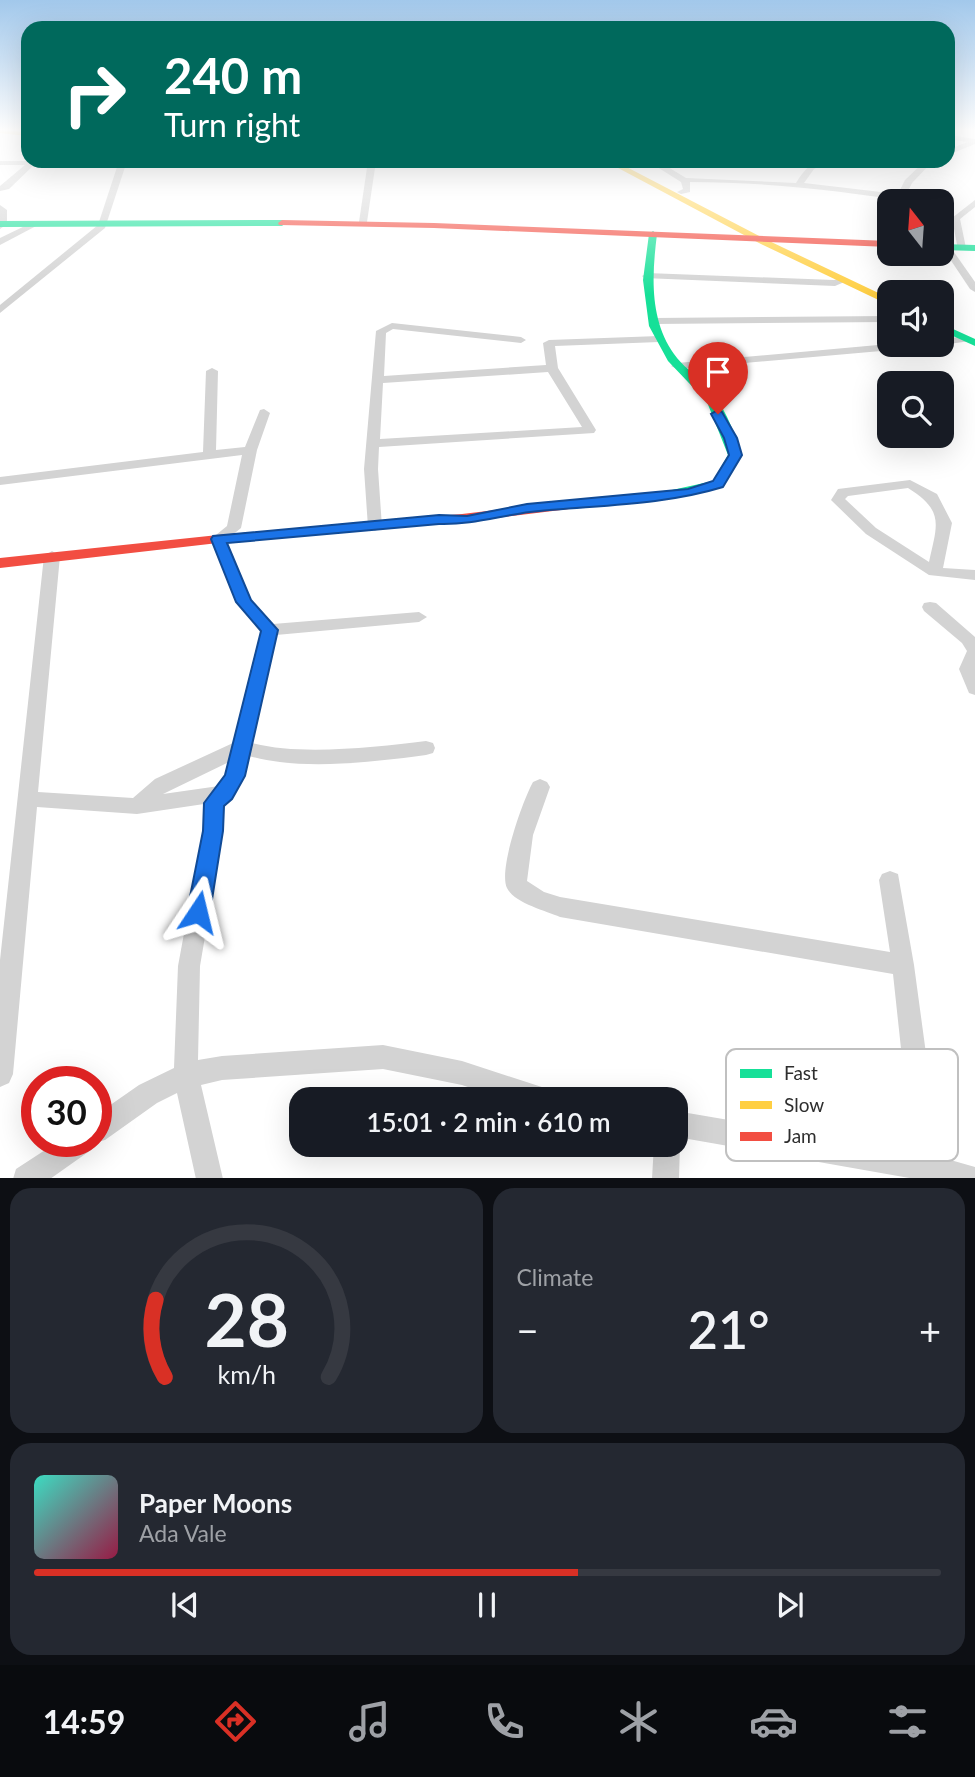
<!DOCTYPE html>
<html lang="en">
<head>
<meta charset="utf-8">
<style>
	:root { --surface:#171b24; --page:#242831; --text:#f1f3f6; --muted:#9ea1a6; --line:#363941; --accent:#d93025 }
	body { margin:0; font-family:Lato,sans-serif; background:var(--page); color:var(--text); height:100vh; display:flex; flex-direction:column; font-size:26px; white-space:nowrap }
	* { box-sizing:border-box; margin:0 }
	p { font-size:23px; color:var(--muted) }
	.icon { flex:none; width:38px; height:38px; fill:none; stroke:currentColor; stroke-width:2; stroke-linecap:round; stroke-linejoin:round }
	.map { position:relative; height:1178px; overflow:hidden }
	.details { display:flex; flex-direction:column; gap:10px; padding:10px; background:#0d0f14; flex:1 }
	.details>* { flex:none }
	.hud { position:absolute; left:21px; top:21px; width:934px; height:147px; border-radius:21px; box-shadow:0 7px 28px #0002; background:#00695c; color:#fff; overflow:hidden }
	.needle { width:46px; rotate:343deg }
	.controls { position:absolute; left:877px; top:189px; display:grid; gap:14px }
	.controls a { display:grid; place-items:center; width:77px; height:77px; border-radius:14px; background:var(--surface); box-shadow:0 7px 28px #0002; font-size:35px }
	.speed { position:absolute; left:21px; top:1066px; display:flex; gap:14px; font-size:35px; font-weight:700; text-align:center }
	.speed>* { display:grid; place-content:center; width:91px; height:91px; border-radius:50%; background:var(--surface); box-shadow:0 7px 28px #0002; line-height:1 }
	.speed .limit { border:10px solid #d22; background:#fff; color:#111 }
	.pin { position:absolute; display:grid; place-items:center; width:60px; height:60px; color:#fff; margin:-72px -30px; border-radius:50% 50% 50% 0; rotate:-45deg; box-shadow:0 0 7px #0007 }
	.pin .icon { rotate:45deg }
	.me { position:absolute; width:77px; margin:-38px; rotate:10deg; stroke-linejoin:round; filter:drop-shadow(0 0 5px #0008) }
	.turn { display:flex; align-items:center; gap:24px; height:147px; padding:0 28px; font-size:32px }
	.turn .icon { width:91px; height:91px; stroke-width:2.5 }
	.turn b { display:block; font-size:49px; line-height:60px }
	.big { font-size:52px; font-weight:600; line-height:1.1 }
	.details .tile { flex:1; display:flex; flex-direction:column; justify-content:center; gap:10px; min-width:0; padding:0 24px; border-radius:21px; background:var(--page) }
	.details .dial { align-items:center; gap:0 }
	.dial svg { height:182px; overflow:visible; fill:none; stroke:var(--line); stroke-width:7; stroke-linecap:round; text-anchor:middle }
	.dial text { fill:var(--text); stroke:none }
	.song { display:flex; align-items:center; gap:21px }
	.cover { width:84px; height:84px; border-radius:10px; background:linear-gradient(135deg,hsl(170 70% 55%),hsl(340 70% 35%)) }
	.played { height:7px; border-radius:4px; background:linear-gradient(90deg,var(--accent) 60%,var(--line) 60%) }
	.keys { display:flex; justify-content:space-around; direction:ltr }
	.heat { display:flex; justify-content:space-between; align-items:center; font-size:38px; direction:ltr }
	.details .tiles { flex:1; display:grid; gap:10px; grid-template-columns:1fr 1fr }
	.tile:last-child { grid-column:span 2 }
	.trip { position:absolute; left:289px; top:1087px; width:399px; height:70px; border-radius:21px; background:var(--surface); box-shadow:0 7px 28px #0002; font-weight:600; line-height:70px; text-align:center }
	.tab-bar { display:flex; height:112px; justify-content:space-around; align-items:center; background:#090b0e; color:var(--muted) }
	.tab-bar .icon { width:49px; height:49px }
	.tab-bar .selected { color:var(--accent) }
	.tab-bar b { font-size:32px; color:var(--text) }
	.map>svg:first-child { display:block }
</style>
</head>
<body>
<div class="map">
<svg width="975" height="1179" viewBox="0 0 975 1179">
	<rect width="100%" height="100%" fill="#fff"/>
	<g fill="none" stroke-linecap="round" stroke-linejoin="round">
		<g fill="#d3d3d3" fill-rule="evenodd">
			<path d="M948,135L975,139V144L948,155V150L967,142L948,139Z"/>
			<path d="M0,161H38L9,189L0,191V186L25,165H0Z"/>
			<path d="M119,161H127L105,228L0,313V305L98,225Z"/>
			<path d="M368,161H376L367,222L363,225L359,222Z"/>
			<path d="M648,161H677L663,164L686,178L796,183C805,169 811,161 828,161L814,169L804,183L898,194L905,180L925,161H933L912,183L906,195L942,201C911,203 874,196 841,192C791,186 741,182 690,182V192L681,194L677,192L683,189L681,182L654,165L626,168L622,166Z"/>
			<path d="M975,200V207L960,219L966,248L958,250L952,218Z"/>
			<path d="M0,205L7,210V224L0,229Z"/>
			<path d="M31,223L38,225L0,245V238Z"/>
			<path d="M943,245H949L975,282V292L970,289L942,247Z"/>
			<path d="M647,273L834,280L844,277L849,280L835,286L644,278L642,276Z"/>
			<path d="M889,316V322L654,324L649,321L654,318Z"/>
			<path d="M392,323L521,337L526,340L521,343L393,329L386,333L384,376L546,365L543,343L549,340L659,336L664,339L659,342L555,346L558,368L596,430L594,433L379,447L378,469L382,527L375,531L368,527L364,469L376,331ZM548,372L582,427L380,439L383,383Z"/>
			<path d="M966,336L971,339L970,341L942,345H940L942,339Z"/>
			<path d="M889,344L921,345L915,348L677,369L671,366L677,363Z"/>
			<path d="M212,368L218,371L216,450L245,447L260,410L264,409L270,413L257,450L241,528L226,540L251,600L273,624L419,612L427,617L419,622L276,635L252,743C300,756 376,747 426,741L433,743L435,748L433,753L426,755C373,762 301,771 249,756C245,775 239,792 224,806L223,831L200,966L198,1060L222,1056L383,1045L462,1061L551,1090L555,1099H503L462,1085L383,1069L222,1080L201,1085L223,1179H196L177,1093L157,1103L105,1140L94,1143L91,1150L50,1179H13L16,1169L59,1141H96V1115L139,1085L174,1068L178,966L203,831L204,804L137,814L37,807L13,1074L9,1083L0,1087V960L44,556L52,551L60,556L38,792L133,798L155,779L233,743L261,631L236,602L211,539L227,526L242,455L0,485V477L203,452L206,371ZM229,762L226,775L219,786L163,794Z"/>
			<path d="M910,480L937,494L952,523L943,568L975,570V580L929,575L866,534L831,500L838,489ZM908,488C945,511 937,525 929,562L876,528L845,499L848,496Z"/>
			<path d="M930,602L936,603L975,637V695L969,693L959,669L967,651L962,643L924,611L922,607L924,603Z"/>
			<path d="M540,779L547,782L550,787L533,835L527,881L544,892L560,897L890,952L879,880L882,874L890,871L898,874L914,965L940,1157L975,1167V1179H915L677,1137L680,1144L679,1179H652L654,1144H676V1111L912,1151L893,974L560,917C546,911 514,903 507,888C498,870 523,800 533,782Z"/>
		</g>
		<g fill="#16e098" fill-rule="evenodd">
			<path d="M0,221L282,220L286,223L282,226L0,227Z"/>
			<path d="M653,231L657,234C652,274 649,319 674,354C682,366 695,374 705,384C724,404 733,429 742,455L723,487L672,498L597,506L590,502L592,499L672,490L713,481L728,455L707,402L668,361L649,326L643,280L649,234Z"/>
			<path d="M942,244L975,245V251L942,250Z"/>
			<path d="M942,324L975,339V346L942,331Z"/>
		</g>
		<g fill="#ffcf43" fill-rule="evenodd">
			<path d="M0,130L28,132V136L0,133Z"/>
			<path d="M605,161H615L765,239L889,298V305L759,243Z"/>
		</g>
		<g fill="#f24e42" fill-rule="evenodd">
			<path d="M282,220L434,223L889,241V247L434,228L279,225L278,223Z"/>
			<path d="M597,498L604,502L602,505L462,522L218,543L0,568V558L218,535L462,514Z"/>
		</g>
	</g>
	<linearGradient id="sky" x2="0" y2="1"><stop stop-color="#a2c8eb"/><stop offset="0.44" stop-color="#fff"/><stop offset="1" stop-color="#fff" stop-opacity="0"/></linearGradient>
	<rect width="975" height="295" fill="url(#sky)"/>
	<path fill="#1a73e8" stroke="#114b97" stroke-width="2" d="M718,410L722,412L737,438L742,455L723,487C661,506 594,505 530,512C499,516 471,525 439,524L227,543L251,600L278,630L245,776L232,799L224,806L223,831L210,912L206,919L198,922L191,919L187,912L203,831L204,803L225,775L261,631L236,602L211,539L213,536L439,515L467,516L527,504L688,489L713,481L729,455L724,438L711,414Z"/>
	<rect x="726" y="1049" width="232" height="112" rx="10" fill="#fff" stroke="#c0c0c0" stroke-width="2"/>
	<rect x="740" y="1069" width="32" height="9" fill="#16e098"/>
	<rect x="740" y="1101" width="32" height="8" fill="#ffcf43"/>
	<rect x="740" y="1132" width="32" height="9" fill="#f24e42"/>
	<g font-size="19" fill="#2e2e2e">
		<text x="784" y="1080">Fast</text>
		<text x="784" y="1112">Slow</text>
		<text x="784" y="1143">Jam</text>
	</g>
</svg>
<div class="controls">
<a><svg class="needle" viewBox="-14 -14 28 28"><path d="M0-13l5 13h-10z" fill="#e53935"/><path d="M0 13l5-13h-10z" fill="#9ea1a6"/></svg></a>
<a><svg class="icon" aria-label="sound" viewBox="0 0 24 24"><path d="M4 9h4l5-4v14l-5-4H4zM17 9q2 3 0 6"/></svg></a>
<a><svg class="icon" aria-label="search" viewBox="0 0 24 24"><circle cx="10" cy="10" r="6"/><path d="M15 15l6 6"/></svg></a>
</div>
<div class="speed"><div class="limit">30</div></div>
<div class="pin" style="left:718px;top:414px;background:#d93025"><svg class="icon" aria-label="arrive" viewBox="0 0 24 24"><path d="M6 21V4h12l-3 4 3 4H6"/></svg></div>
<svg class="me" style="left:198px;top:912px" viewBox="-20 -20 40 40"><path d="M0-17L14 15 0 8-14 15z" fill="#1a73e8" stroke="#fff" stroke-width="4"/></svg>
<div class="trip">15:01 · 2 min · 610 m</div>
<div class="hud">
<div class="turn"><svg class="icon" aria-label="right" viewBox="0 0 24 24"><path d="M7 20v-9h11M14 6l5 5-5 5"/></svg><div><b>240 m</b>Turn right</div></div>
</div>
</div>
<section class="details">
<div class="tiles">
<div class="tile dial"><svg viewBox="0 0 100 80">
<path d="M14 69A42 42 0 1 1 86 69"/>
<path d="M14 69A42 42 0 0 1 10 35" stroke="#d93025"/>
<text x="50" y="56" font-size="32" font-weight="700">28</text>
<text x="50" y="72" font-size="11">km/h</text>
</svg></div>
<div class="tile"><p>Climate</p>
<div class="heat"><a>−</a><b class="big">21°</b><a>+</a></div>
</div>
<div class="tile">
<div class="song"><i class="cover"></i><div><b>Paper Moons</b><p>Ada Vale</p></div></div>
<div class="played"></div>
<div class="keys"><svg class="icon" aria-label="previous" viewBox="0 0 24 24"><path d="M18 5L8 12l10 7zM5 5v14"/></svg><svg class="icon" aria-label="pause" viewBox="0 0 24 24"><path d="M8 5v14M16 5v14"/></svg><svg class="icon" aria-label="next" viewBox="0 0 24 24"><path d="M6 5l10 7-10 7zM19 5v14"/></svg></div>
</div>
</div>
</section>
<nav class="tab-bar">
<b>14:59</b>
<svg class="icon selected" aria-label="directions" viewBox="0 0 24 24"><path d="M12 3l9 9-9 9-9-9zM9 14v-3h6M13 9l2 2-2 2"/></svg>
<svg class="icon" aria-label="music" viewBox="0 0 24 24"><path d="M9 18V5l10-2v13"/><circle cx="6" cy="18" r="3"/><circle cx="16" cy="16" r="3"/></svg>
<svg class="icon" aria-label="phone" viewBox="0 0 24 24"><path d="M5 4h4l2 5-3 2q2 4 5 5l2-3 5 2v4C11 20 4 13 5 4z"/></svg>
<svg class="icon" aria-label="climate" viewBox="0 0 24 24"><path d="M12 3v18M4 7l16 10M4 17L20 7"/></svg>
<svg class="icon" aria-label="car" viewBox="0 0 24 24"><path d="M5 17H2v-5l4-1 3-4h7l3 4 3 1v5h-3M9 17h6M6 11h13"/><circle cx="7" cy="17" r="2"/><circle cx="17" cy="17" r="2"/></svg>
<svg class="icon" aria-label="filters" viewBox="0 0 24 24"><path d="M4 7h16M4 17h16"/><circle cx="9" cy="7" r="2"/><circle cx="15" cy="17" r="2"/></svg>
</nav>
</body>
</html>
